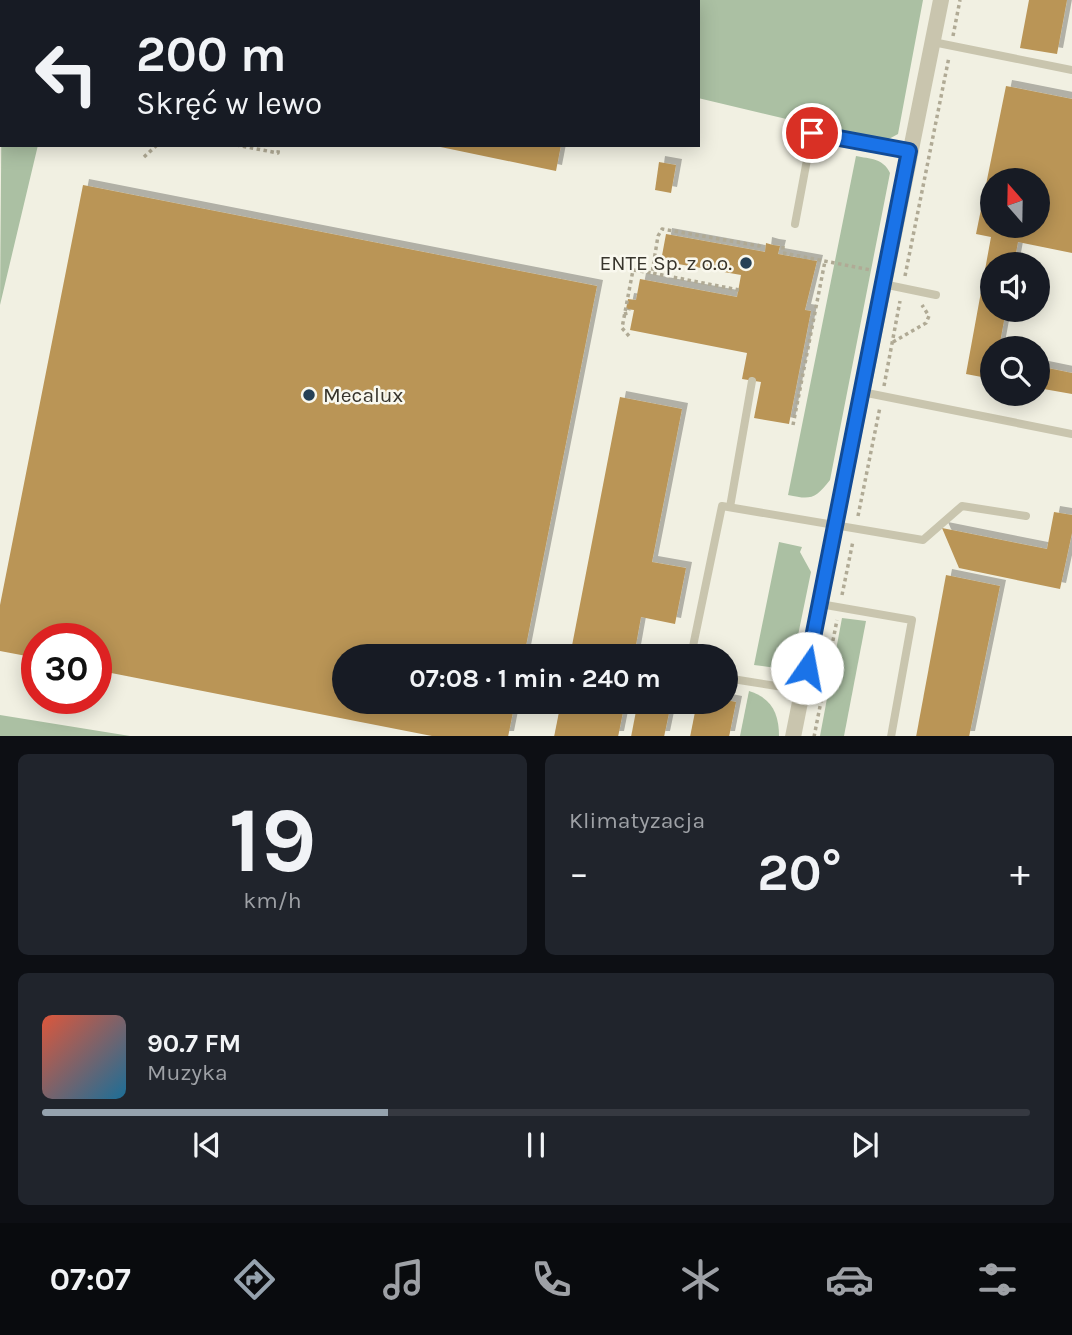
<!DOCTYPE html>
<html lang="pl">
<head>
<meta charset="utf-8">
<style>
	:root { --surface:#171b24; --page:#20242c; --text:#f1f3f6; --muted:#9ea1a6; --line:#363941; --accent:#95a2ae }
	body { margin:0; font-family:Karla,sans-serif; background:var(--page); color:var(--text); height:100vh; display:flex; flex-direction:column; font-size:26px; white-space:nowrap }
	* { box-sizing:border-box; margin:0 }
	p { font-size:23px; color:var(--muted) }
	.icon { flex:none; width:38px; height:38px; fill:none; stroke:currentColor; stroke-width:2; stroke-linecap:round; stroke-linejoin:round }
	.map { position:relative; height:736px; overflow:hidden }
	.drawer { display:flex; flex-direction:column; gap:18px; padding:18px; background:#0d0f14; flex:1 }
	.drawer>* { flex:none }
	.banner { position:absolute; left:0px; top:0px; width:700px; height:147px; box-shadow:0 4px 18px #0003; background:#171b24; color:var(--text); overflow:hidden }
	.needle { width:46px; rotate:340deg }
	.fabs { position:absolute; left:980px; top:168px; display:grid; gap:14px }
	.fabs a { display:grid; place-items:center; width:70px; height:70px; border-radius:50%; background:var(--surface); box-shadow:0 4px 18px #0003; font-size:35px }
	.speed { position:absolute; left:21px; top:623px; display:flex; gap:14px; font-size:35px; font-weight:700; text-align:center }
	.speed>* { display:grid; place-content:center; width:91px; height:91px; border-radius:50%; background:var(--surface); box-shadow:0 4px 18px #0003; line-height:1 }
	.speed .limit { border:10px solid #d22; background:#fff; color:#111 }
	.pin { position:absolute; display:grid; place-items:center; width:60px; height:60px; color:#fff; margin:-30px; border:4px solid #fff; border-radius:50%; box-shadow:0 2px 7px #0007 }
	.me { position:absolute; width:77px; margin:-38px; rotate:12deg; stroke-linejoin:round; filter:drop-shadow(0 0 5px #0008) }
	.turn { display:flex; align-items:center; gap:24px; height:147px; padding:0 21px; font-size:32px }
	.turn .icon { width:91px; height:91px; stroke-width:2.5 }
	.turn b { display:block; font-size:49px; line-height:60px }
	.big { font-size:52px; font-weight:700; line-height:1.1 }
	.drawer .tile { flex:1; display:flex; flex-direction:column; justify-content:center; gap:10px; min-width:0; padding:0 24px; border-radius:10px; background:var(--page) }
	.drawer .dial { align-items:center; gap:0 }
	.dial b { font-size:91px; line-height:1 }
	.song { display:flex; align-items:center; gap:21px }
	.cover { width:84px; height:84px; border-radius:10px; background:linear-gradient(135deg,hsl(10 70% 55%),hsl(200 70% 35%)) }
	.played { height:7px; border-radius:4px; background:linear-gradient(90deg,var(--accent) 35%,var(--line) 35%) }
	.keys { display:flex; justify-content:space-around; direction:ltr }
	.heat { display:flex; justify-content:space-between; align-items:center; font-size:38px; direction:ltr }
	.drawer .tiles { flex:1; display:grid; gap:18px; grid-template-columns:1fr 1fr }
	.tile:last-child { grid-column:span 2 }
	.trip { position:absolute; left:332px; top:644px; width:406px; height:70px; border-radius:35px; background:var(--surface); box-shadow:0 4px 18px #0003; font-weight:700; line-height:70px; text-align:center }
	.dock { display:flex; height:112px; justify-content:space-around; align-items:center; background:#090b0e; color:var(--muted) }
	.dock .icon { width:49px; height:49px }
	.dock .on { color:var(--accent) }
	.dock b { font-size:32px; color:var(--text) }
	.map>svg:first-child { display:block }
</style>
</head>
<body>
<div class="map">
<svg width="1072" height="737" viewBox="0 0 1072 737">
	<defs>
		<filter id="shadow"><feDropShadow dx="6" dy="-6" stdDeviation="0" flood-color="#0004"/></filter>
	</defs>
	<rect width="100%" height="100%" fill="#f1f0e2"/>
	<g fill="#abc0a3">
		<path d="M684,0H923L898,134L885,141L871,139L698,98V2H684Z"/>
		<path d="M2,54V145H38L0,305Z"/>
		<path d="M856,156C870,159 883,158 890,173L830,480C815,499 811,500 788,495Z"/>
		<path d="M779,542L802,547L800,552L811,572L796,645L776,668L754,665Z"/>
		<path d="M842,618L866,621L844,736H820Z"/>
		<path d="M749,691C772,698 779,714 779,736H740Z"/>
		<path d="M0,715L130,736H0Z"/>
	</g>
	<g fill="#ba9557" fill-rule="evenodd" filter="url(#shadow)">
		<path d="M1029,0H1067L1057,54L1020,48Z"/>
		<path d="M1006,86L1072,99V253L1018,242L1014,264H992V310H1006L999,348H992V379L966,374L991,237L976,234ZM992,180H1038V226H992Z"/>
		<path d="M431,145H561L556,171Z"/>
		<path d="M659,162L676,165L671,193L655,190Z"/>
		<path d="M83,185L597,286L524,656H345V702H515L508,737H437L96,670V639H37V658L0,651V605Z"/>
		<path d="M666,234L765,252L766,243L773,245L780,246L778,254L817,261L805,310L811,311L789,424L754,418L761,382L742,379L747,353L630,330L634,310L626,309L628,299L636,300L640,279L737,297L741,275L661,261Z"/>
		<path d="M1038,366L1072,373V394L1038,388Z"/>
		<path d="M620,397L682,409L652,562L686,568L675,624L641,617L634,656H570Z"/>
		<path d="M1054,512L1072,515V533L1060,589L959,568L942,528L1047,549Z"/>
		<path d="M946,575L1000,586L969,737H916Z"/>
		<path d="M726,700L736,702L729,737H690L697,702Z"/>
		<path d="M561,702H625L618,737H554Z"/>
		<path d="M637,706L669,713L664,737H631Z"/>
	</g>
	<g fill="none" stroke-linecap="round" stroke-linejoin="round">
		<g stroke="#b0aa95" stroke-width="3.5" stroke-dasharray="3.5 3.5" stroke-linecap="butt">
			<path d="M18,2L19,0"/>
			<path d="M196,2L197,0"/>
			<path d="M953,36L960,0"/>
			<path d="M0,80L2,72"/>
			<path d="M236,145L278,153L279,145"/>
			<path d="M144,157L157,145"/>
			<path d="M783,246V253L871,270"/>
			<path d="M905,276L949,57"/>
			<path d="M739,290L652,273L658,236L662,229L759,246L762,242"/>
			<path d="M624,314L628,313L629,309"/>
			<path d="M629,336L622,328L633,270L652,273"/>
			<path d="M893,342L926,323L929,316L922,305"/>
			<path d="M884,386L900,301"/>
			<path d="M793,425L825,261"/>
			<path d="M858,516L880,407"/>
			<path d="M842,595L853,541"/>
			<path d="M814,737L837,620"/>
		</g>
		<g stroke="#c9c5ae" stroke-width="8">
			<path d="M933,42L1072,70"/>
			<path d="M795,224L812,133L910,151"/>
			<path d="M883,284L936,295"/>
			<path d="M862,392L1072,434"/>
			<path d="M730,507L752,381"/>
			<path d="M820,604L912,620L891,737"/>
			<path d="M691,656L722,506L923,540L962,506L1026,516"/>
			<path d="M726,678L802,690"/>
		</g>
		<path stroke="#c9c5ae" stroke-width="16" d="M793,737L941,0"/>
	</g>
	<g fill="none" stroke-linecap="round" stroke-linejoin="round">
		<defs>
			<path id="route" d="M807,668L909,151L812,133"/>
		</defs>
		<use href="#route" stroke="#114b97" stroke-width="18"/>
		<use href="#route" stroke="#1a73e8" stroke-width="12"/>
	</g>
	<g fill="#254056" stroke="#f9f8ee" stroke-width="2.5">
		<circle cx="746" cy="263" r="7"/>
		<circle cx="309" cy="395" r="7"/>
	</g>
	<g text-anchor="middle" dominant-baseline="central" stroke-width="5" stroke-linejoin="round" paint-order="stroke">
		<g font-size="21" fill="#38352c" stroke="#f9f8ee" text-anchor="end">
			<text x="732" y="263">ENTE Sp. z o.o.</text>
			<text x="323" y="395" text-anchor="start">Mecalux</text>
		</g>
	</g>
</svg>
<div class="fabs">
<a><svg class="needle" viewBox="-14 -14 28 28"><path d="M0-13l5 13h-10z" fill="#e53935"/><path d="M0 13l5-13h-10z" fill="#9ea1a6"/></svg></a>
<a><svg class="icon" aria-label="sound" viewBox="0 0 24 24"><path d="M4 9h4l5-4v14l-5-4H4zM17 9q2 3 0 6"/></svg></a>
<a><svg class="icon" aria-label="search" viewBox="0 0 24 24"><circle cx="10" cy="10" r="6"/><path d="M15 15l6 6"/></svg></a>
</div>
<div class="speed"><div class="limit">30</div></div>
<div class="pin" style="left:812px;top:133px;background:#d93025"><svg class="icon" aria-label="arrive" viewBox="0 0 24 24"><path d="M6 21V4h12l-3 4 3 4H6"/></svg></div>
<svg class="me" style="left:807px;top:668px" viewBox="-20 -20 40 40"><circle r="19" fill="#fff"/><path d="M0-13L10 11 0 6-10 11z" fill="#1a73e8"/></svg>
<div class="trip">07:08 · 1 min · 240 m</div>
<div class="banner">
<div class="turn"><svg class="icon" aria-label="left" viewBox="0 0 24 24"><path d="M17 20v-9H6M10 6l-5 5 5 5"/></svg><div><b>200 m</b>Skręć w lewo</div></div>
</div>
</div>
<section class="drawer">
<div class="tiles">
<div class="tile dial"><b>19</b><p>km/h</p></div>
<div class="tile"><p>Klimatyzacja</p>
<div class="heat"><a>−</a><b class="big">20°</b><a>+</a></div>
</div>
<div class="tile">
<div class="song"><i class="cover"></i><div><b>90.7 FM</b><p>Muzyka</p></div></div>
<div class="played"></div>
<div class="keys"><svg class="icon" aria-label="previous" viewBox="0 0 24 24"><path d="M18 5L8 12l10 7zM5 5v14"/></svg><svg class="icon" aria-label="pause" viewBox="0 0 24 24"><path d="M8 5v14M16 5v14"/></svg><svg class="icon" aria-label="next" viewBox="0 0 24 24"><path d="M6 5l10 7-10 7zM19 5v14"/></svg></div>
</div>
</div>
</section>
<nav class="dock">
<b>07:07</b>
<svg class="icon on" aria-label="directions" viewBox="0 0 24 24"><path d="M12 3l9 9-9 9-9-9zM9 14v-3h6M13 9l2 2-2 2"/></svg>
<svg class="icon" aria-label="music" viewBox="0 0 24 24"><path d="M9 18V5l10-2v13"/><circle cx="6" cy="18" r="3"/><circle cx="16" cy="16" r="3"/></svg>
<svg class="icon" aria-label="phone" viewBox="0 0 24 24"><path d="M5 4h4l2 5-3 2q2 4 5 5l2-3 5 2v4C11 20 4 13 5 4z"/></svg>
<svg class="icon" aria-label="climate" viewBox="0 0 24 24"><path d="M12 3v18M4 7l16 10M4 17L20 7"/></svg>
<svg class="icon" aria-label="car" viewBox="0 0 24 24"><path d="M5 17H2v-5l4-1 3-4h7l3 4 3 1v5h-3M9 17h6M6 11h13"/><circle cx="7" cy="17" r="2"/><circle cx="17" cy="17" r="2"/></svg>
<svg class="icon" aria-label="filters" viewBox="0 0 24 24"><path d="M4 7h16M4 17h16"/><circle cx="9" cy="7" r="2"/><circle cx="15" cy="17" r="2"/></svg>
</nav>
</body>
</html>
